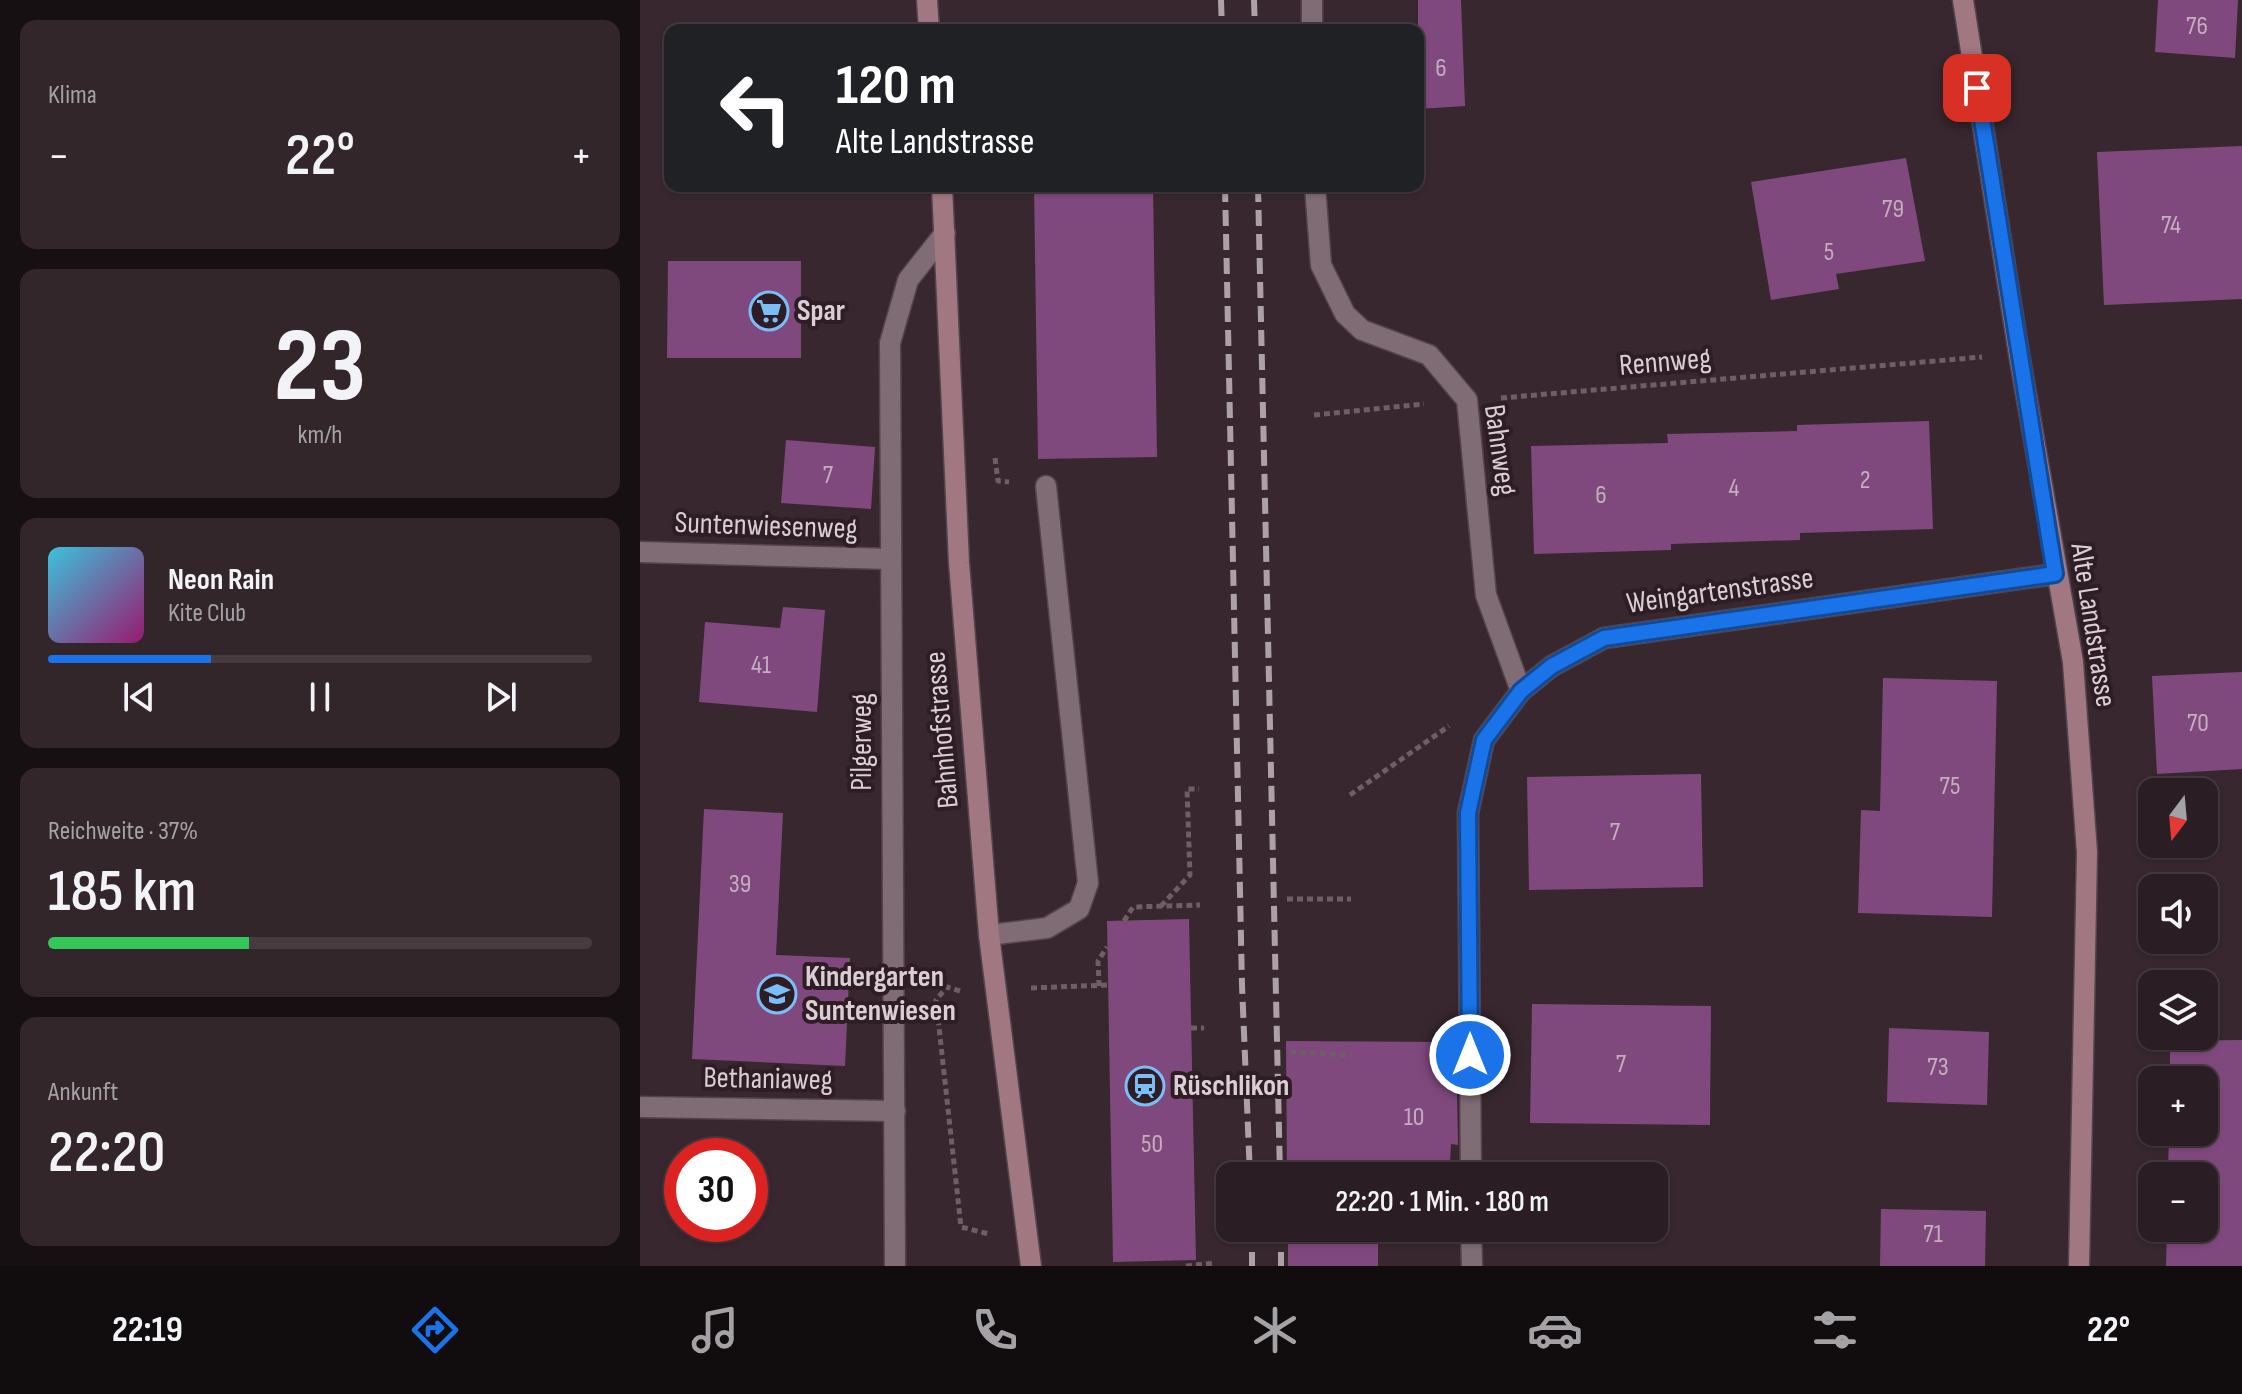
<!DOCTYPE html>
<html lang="de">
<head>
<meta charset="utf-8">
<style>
	:root { --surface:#2a1d23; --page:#32262b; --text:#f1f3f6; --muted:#a5a2a6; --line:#463b41; --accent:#1a73e8 }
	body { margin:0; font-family:"Sofia Sans Condensed",sans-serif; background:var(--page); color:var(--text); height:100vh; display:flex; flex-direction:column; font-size:30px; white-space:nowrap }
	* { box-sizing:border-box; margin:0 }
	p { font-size:26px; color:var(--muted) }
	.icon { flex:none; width:44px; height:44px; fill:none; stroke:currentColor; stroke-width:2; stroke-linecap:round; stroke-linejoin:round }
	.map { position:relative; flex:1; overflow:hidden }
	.drawer { display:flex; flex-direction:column; gap:20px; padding:20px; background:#171013; width:640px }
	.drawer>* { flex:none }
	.top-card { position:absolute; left:24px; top:24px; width:760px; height:168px; border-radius:16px; box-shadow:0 2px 6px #0004,0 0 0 2px var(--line); background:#202124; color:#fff; overflow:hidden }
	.needle { width:52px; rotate:196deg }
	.buttons { position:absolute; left:1498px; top:778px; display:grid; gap:16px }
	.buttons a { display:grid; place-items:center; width:80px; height:80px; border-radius:16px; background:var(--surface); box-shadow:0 2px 6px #0004,0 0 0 2px var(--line); font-size:40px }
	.speed { position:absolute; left:24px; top:1138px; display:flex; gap:16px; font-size:40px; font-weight:700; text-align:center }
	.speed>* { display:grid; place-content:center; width:104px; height:104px; border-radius:50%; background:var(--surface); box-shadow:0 2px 6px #0004,0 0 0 2px var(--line); line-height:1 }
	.speed .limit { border:12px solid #d22; background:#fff; color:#111 }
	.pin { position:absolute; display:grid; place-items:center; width:68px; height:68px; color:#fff; margin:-34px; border-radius:16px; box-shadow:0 4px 12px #0006 }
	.me { position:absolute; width:88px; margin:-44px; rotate:0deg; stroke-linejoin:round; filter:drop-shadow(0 0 6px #0008) }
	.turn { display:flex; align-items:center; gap:28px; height:168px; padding:0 40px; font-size:36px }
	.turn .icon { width:104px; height:104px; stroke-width:2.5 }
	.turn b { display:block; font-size:56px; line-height:68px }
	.big { font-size:60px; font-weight:600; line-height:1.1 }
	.drawer .widget { flex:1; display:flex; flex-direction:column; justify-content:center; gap:12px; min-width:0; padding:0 28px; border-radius:16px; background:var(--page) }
	.drawer .dial { align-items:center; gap:0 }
	.dial b { font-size:104px; line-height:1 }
	.song { display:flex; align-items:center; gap:24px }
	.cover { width:96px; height:96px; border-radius:12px; background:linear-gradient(135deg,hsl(190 70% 55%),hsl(320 70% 35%)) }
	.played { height:8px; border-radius:4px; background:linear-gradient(90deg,var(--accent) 30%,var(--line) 30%) }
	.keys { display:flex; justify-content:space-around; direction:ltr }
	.heat { display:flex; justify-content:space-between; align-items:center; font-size:44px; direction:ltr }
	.charge { height:12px; border-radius:6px; background:linear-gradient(90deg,#34c759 37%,var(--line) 0) }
	.trip { position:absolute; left:576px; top:1162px; width:452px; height:80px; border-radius:16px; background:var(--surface); box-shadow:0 2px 6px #0004,0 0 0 2px var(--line); font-weight:600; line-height:80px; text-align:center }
	.tab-bar { display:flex; height:128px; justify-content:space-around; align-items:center; background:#110c0e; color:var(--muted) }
	.tab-bar .icon { width:56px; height:56px }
	.tab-bar .active { color:var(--accent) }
	.tab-bar b { font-size:36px; color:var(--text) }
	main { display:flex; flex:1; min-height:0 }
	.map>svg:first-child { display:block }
</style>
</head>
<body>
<main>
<section class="drawer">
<div class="widget"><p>Klima</p>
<div class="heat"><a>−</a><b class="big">22°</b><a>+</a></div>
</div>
<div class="widget dial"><b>23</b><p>km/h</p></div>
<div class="widget">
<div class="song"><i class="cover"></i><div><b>Neon Rain</b><p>Kite Club</p></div></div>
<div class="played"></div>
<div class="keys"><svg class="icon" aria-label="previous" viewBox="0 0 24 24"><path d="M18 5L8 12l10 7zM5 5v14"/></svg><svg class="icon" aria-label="pause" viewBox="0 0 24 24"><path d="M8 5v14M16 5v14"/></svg><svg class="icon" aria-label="next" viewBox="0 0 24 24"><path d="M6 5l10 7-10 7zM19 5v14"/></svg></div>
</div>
<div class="widget"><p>Reichweite · 37%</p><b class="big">185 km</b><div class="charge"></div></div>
<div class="widget"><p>Ankunft</p><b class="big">22:20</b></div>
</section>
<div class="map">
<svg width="1602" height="1266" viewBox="0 0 1602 1266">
	<rect width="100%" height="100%" fill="#38272f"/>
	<g fill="#80497e">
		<path d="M778,0H821L825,106L778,109Z"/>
		<path d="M1518,0H1598L1595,58L1515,52Z"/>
		<path d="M1602,146V299L1464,305L1457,152Z"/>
		<path d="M1266,158L1285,261L1196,274L1199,289L1131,300L1111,182Z"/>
		<path d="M394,186H513L517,457L398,459Z"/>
		<path d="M28,261H161V358H27Z"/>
		<path d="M1289,421L1293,529L1160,533V540L1031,544V550L894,554L891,446L1028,443L1027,434L1157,431V425Z"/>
		<path d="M146,440L235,447L231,509L141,503Z"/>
		<path d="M143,607L185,610L177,712L59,702L65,622L140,628Z"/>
		<path d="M1602,672V769L1517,774L1512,676Z"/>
		<path d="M1243,678L1357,681L1352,917L1218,913L1221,810L1240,811Z"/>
		<path d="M1061,774L1063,887L889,890L887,777Z"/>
		<path d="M64,809L143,813L136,955L210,958L205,1066L52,1059Z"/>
		<path d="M549,919L556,1260L473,1262L467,921Z"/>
		<path d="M892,1004L1071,1006L1070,1125L890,1123Z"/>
		<path d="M1249,1028L1349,1032L1347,1105L1247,1102Z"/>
		<path d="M1602,1040V1266H1526L1527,1228H1564V1176H1528L1529,1132H1564V1080H1530V1041Z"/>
		<path d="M646,1041L808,1042V1072H811L812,1090H817L818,1145L811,1144L810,1163L738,1165V1176H647Z"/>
		<path d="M1241,1209L1346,1211L1345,1266H1240Z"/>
		<rect x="648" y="1228" width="90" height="38"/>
	</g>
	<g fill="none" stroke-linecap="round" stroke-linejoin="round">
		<defs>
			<g id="lane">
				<path d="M672,0V30"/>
				<path d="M675,186L681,265L705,314L722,330L789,355L827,400L846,595L881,691"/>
				<path d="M349,935L407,928L439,909L448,883L406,486"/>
			</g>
			<g id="street">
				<path d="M0,552L251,559"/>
				<path d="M0,1107L255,1111"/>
				<path d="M831,1176L828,813L844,740L881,691L912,666L964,638L1415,574"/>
				<path d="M831,1228L832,1266"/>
				<path d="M255,1266L250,343L268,280L305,233"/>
			</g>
			<g id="secondary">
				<path d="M287,0L289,30"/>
				<path d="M1323,0L1379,354L1433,662L1447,852L1439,1266"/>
				<path d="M302,186L319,563L349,935L391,1266"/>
			</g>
		</defs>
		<use href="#lane" stroke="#53444c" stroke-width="23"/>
		<use href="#street" stroke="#53444c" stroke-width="23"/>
		<use href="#secondary" stroke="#53444c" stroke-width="23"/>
		<g stroke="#6e5e66" stroke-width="5" stroke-dasharray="6 4" stroke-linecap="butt">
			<path d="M861,398L1342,357"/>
			<path d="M674,415L784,404"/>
			<path d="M355,458L358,481L369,482"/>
			<path d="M710,795L809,726"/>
			<path d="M647,899H711"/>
			<path d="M521,906L550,875L547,789H559"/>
			<path d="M484,921L493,907L560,905"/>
			<path d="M459,986L458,961L467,947"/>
			<path d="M391,988L468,985"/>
			<path d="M320,991L307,987L296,1000L321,1227L349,1234"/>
			<path d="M551,1028H564"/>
			<path d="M650,1052L712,1055"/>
			<path d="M546,1266L574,1263"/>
		</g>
		<use href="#lane" stroke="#806c75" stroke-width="20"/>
		<use href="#street" stroke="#806c75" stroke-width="20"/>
		<use href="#secondary" stroke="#a17782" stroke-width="20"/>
		<g stroke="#ada0a6" stroke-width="6" stroke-dasharray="16 8" stroke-linecap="butt">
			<path d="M581,0L582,30"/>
			<path d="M614,0L615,30"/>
			<path d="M585,186L602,985L610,1176"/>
			<path d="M618,186L640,1176"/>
			<path d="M612,1228V1266"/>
			<path d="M641,1228V1266"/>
		</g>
	</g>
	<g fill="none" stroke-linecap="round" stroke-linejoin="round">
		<defs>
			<path id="route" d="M830,1055L828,813L844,740L881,691L912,666L964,638L1415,574L1337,88"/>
		</defs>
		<use href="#route" stroke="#114b97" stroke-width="20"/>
		<use href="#route" stroke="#1a73e8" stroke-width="14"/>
	</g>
	<defs>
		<symbol id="supermarket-ring" viewBox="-11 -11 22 22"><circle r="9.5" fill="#2e1d25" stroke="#7abef8" stroke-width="1.5"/><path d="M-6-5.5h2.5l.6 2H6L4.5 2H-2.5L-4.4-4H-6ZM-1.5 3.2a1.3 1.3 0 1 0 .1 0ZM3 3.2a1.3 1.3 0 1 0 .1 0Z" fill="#7abef8"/></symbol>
		<symbol id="school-ring" viewBox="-11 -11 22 22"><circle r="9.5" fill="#2e1d25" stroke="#7abef8" stroke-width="1.5"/><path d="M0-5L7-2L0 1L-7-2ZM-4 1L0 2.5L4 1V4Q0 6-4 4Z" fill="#7abef8"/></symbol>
		<symbol id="station-ring" viewBox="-11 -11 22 22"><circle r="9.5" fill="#2e1d25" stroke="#7abef8" stroke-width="1.5"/><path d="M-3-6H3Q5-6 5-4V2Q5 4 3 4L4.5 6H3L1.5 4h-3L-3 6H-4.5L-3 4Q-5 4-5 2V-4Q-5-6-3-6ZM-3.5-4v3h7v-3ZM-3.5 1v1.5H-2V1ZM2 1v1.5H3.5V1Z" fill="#7abef8"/></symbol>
	</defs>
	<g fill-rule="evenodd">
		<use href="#supermarket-ring" x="107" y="289" width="44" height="44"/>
		<use href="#school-ring" x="115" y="972" width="44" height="44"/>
		<use href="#station-ring" x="483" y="1064" width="44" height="44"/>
	</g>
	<g text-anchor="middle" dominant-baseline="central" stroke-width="8" stroke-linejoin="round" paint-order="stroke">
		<g font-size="26" fill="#c4adbe">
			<text x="1557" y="26">76</text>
			<text x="801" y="68">6</text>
			<text x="1253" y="209">79</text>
			<text x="1531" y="225">74</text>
			<text x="1189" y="252">5</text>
			<text x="188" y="475">7</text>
			<text x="1225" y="480">2</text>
			<text x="1094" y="488">4</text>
			<text x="961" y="495">6</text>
			<text x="121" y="665">41</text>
			<text x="1558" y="723">70</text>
			<text x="1310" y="786">75</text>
			<text x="975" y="832">7</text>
			<text x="100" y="884">39</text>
			<text x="981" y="1064">7</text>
			<text x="1298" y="1067">73</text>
			<text x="774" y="1117">10</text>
			<text x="512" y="1144">50</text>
			<text x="1293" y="1234">71</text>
		</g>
		<g font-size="30" font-weight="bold" fill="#daced4" stroke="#2e1d25" text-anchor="start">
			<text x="157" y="311">Spar</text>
			<text x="165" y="977">Kindergarten<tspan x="165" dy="34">Suntenwiesen</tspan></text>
			<text x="533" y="1086">Rüschlikon</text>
		</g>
		<g font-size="30" fill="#daced4" stroke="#2e1d25">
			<text transform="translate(1025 362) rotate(-5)">Rennweg</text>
			<text transform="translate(860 450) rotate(82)">Bahnweg</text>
			<text transform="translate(126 526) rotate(2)">Suntenwiesenweg</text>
			<text transform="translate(1080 591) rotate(-8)">Weingartenstrasse</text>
			<text transform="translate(1453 625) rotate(81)">Alte Landstrasse</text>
			<text transform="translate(302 730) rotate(-95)">Bahnhofstrasse</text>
			<text transform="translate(222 742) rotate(-90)">Pilgerweg</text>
			<text transform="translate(128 1079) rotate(1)">Bethaniaweg</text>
		</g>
	</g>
</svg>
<div class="buttons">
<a><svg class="needle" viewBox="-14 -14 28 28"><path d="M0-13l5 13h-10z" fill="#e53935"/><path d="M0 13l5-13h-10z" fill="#a5a2a6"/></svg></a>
<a><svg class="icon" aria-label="sound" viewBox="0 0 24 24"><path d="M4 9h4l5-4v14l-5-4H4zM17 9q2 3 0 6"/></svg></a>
<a><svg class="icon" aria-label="layers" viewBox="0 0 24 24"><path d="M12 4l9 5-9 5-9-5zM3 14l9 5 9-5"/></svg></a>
<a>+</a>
<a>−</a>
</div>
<div class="speed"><div class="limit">30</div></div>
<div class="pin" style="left:1337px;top:88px;background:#d93025"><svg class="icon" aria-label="arrive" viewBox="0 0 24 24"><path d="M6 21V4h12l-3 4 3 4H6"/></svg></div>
<svg class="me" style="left:830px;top:1055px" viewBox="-20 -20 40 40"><circle r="17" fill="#1a73e8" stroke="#fff" stroke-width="3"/><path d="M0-11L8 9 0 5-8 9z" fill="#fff"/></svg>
<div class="trip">22:20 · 1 Min. · 180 m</div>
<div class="top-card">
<div class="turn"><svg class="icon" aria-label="left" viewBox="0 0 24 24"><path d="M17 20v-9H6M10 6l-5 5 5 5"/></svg><div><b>120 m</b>Alte Landstrasse</div></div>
</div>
</div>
</main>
<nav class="tab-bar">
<b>22:19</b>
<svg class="icon active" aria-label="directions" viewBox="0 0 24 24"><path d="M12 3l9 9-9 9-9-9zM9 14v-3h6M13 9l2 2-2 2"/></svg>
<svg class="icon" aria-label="music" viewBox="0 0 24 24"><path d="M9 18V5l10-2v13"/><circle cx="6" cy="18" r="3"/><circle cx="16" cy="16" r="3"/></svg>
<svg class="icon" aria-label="phone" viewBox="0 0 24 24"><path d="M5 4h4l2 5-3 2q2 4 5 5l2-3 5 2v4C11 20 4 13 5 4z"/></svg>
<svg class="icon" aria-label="climate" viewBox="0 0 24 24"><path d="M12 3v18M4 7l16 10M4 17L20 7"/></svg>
<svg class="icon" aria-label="car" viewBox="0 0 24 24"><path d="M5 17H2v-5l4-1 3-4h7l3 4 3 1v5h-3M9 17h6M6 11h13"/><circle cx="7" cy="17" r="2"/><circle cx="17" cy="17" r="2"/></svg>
<svg class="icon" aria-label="filters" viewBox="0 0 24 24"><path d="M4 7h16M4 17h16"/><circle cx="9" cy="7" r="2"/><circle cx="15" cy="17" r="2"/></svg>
<b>22°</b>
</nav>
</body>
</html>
